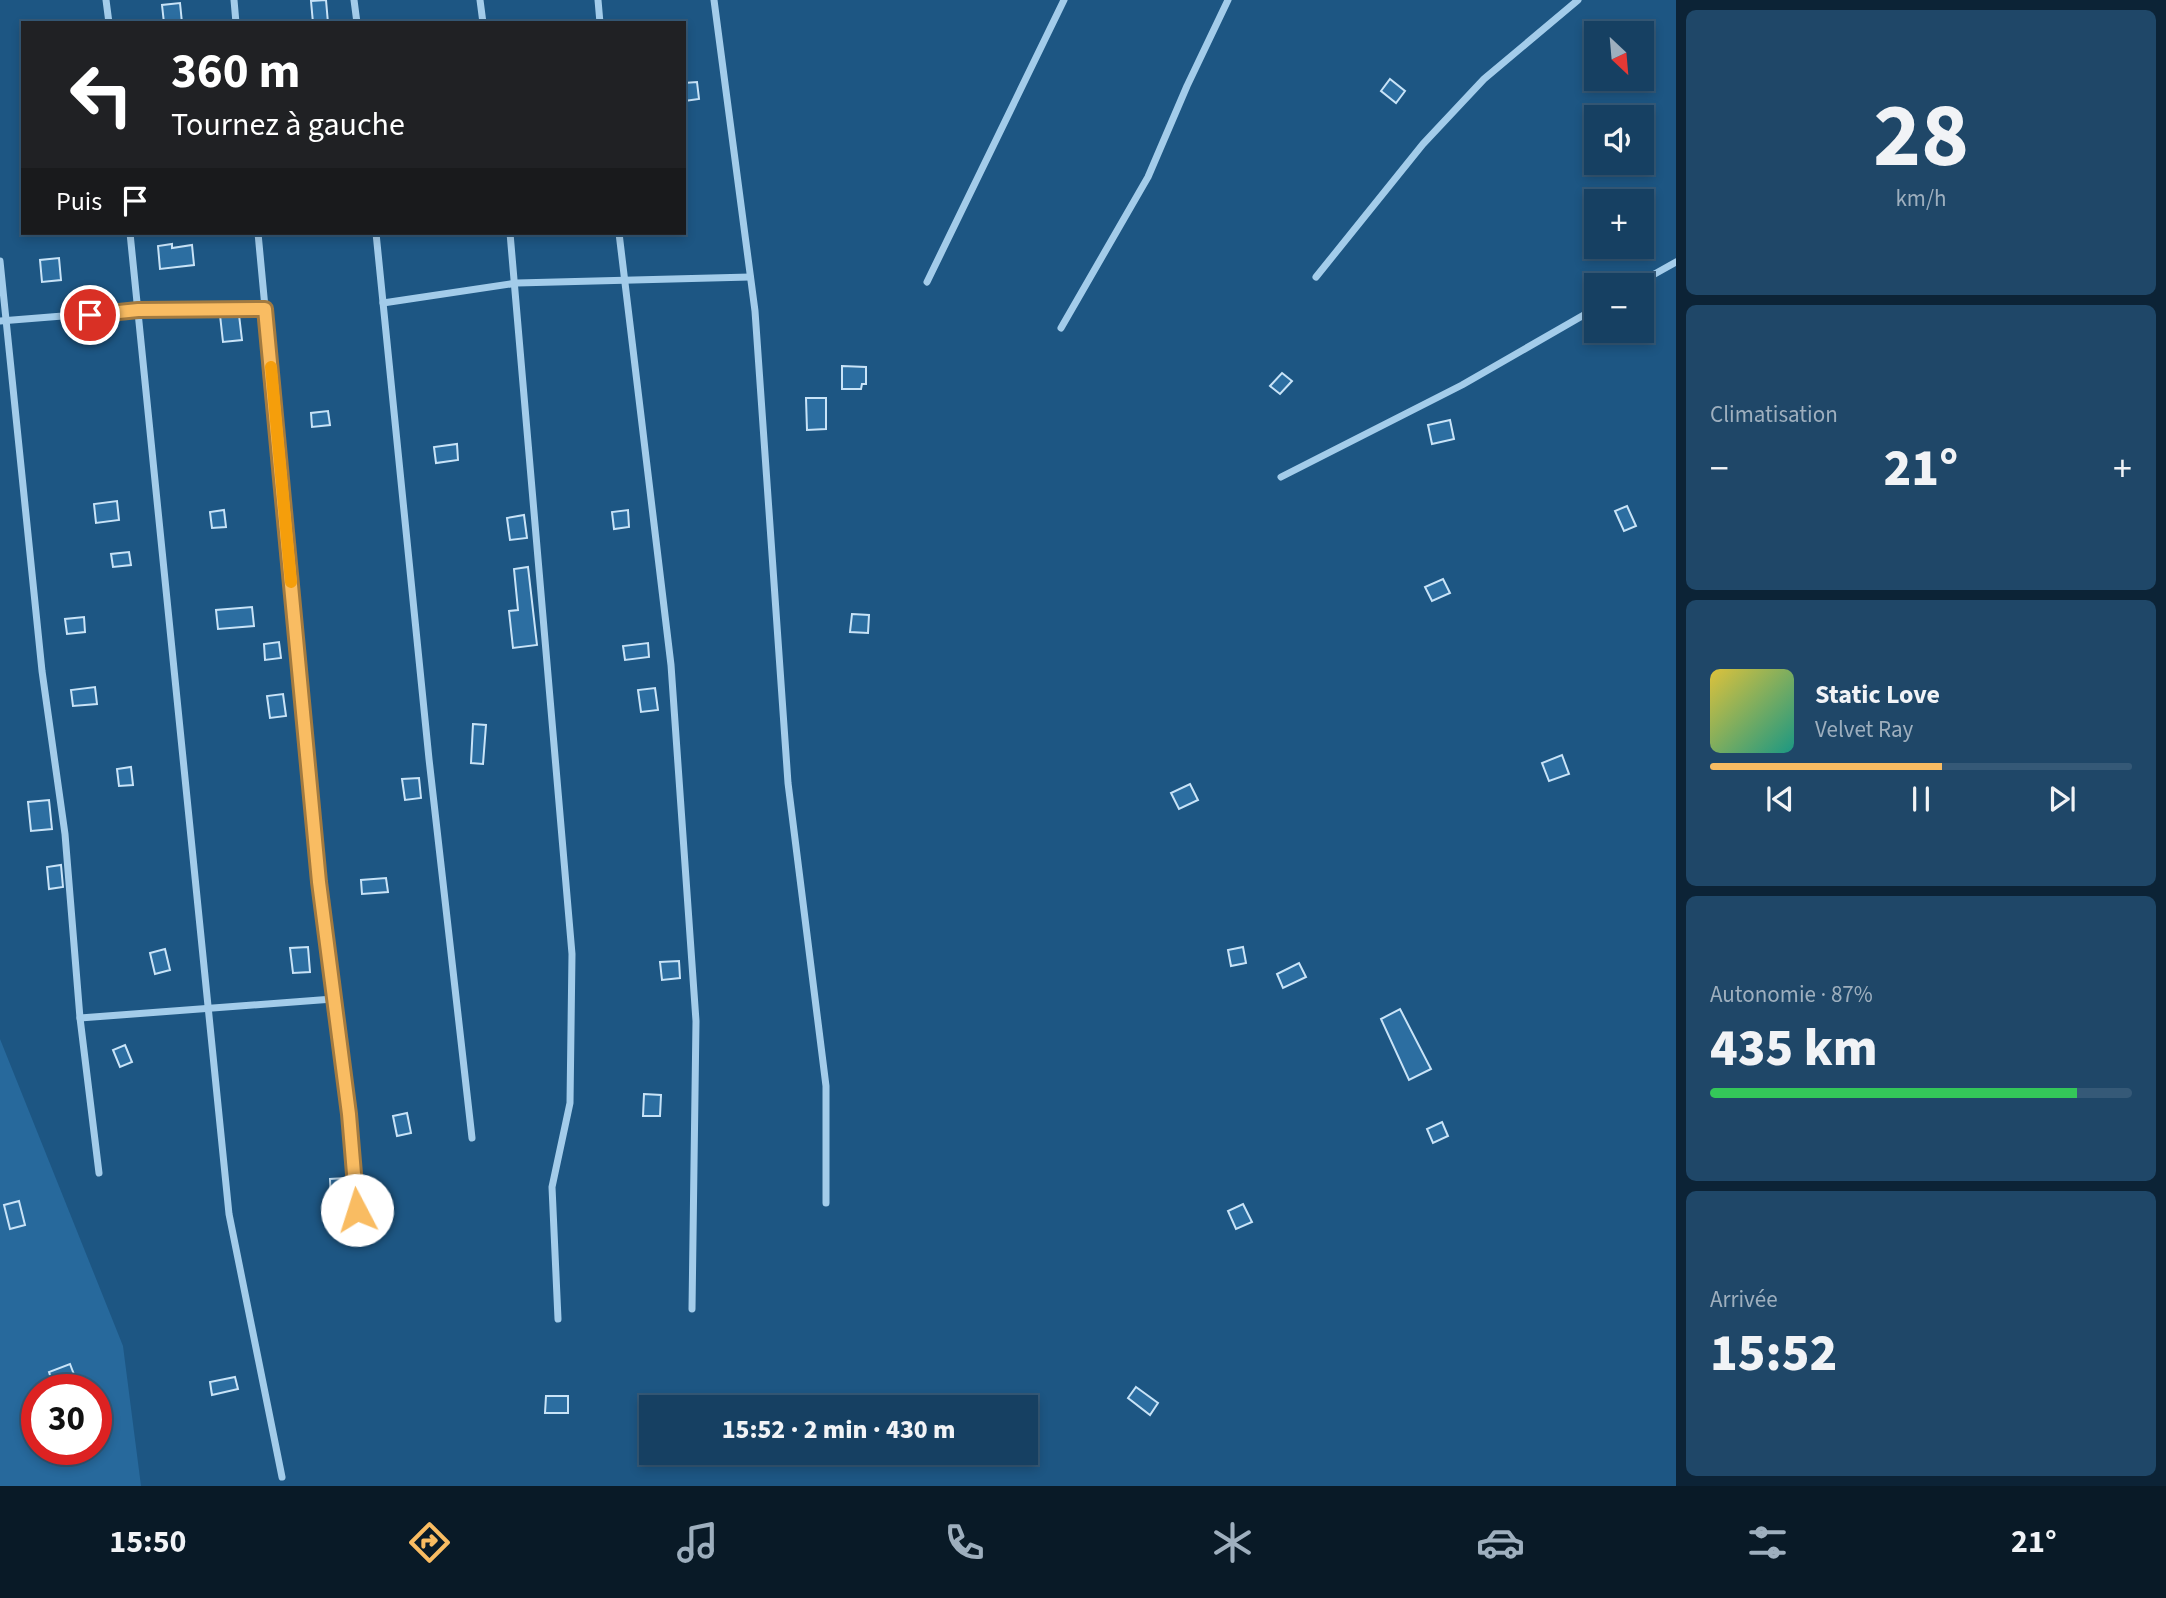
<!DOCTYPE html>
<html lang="fr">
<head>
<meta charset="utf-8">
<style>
	:root { --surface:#164062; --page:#1f4768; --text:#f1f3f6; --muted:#9eafbe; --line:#355977; --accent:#f9bc62 }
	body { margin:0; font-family:"Source Sans 3",sans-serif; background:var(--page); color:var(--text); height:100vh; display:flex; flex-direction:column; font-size:26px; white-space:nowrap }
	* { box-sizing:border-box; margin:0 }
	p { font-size:23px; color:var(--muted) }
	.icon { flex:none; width:38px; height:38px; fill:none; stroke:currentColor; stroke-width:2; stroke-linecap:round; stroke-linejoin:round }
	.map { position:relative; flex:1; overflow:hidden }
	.details { display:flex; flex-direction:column; gap:10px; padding:10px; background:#0c2336; width:490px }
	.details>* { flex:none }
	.guide { position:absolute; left:21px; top:21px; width:665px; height:214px; border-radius:0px; box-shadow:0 4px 10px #0003,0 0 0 2px var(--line); background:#202124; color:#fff; overflow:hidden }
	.needle { width:46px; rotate:154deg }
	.fabs { position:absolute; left:1584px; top:21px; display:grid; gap:14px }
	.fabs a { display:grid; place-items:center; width:70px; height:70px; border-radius:0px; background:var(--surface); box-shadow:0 4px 10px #0003,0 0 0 2px var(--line); font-size:35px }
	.speed { position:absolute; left:21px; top:1374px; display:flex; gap:14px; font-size:35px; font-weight:700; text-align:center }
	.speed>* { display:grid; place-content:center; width:91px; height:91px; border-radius:50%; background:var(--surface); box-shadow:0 4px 10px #0003,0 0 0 2px var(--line); line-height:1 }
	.speed .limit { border:10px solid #d22; background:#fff; color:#111 }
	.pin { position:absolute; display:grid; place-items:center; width:60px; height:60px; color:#fff; margin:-30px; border:4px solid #fff; border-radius:50%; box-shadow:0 2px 7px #0007 }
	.me { position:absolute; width:77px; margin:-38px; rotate:355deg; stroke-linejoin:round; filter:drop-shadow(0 0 5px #0008) }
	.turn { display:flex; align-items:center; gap:24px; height:147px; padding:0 35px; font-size:32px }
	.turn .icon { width:91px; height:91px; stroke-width:2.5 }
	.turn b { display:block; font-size:49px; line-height:60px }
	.then { display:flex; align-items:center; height:66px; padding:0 35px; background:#0003; gap:14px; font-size:26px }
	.big { font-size:52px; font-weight:800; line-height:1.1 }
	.details .card { flex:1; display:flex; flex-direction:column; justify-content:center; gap:10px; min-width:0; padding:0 24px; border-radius:10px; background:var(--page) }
	.details .dial { align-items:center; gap:0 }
	.dial b { font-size:91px; line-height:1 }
	.song { display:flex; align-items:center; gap:21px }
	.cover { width:84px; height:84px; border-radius:10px; background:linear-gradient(135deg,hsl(50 70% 55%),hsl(170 70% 35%)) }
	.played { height:7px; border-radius:4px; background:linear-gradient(90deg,var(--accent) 55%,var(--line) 55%) }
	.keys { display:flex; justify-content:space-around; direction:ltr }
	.heat { display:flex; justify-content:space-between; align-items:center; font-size:38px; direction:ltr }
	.charge { height:10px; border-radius:5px; background:linear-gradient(90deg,#34c759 87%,var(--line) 0) }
	.trip { position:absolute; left:639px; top:1395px; width:399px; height:70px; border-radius:0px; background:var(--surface); box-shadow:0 4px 10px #0003,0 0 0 2px var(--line); font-weight:800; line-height:70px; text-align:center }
	.menu { display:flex; height:112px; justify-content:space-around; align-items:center; background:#091a27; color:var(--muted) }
	.menu .icon { width:49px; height:49px }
	.menu .on { color:var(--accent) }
	.menu b { font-size:32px; color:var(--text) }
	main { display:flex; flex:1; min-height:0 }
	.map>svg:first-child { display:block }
</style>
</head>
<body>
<main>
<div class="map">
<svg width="1676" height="1486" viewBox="0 0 1676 1486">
	<rect width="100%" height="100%" fill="#1d5683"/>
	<path fill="#27699c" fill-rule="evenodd" d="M0,1039L123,1346L141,1486H0ZM37,1390H96V1449H37Z"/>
	<g fill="#2c6ea1" stroke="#c8e3f7" stroke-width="2">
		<path d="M326,0L328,23H313L311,1Z"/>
		<path d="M180,3L182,23H164L162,5Z"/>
		<path d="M1390,79L1405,91L1396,103L1381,91Z"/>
		<path d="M697,82L699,99L684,101V83Z"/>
		<path d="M172,244V248L192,245L194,265L160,269L158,246Z"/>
		<path d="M59,258L61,280L42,282L40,260Z"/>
		<path d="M220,315H239L242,340L223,342Z"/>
		<path d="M842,366L866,367V384H862L861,389H842Z"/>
		<path d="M1282,373L1292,381L1280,394L1270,386Z"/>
		<path d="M806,398H826V429L807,430Z"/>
		<path d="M328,411L330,425L312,427L311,413Z"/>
		<path d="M1450,420L1454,439L1432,444L1428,425Z"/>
		<path d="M457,444L458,460L436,463L434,447Z"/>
		<path d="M117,501L119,520L96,523L94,504Z"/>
		<path d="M1627,506L1636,526L1624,531L1615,511Z"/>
		<path d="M224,510L226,527L212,528L210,512Z"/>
		<path d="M628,510L629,527L614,529L612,512Z"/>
		<path d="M524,515L527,538L510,540L507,518Z"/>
		<path d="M129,552L131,565L113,567L111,554Z"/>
		<path d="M528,567L537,645L513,648L509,611L518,610L514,569Z"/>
		<path d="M1443,579L1450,593L1432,601L1425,587Z"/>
		<path d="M252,607L254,626L218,629L216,610Z"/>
		<path d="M852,614L869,615L868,633L850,632Z"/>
		<path d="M84,617L85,632L67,634L65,619Z"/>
		<path d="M279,642L281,658L265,660L264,644Z"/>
		<path d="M648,643L649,657L625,660L623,646Z"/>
		<path d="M95,687L97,704L73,706L71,690Z"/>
		<path d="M655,688L658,710L641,712L638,690Z"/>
		<path d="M283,694L286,716L270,718L267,696Z"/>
		<path d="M473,724L486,725L483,764L471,763Z"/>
		<path d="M1562,755L1569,774L1549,781L1542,763Z"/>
		<path d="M131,767L133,785L119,786L117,769Z"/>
		<path d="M419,778L421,798L405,800L402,779Z"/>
		<path d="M1190,784L1198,800L1179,809L1171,793Z"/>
		<path d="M49,800L52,829L31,831L28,802Z"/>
		<path d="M61,865L63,887L49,889L47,867Z"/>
		<path d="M386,878L388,892L362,894L361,880Z"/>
		<path d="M308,947L310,972L293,973L290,948Z"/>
		<path d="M1243,947L1246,963L1231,966L1228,950Z"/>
		<path d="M165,949L170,970L155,974L150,953Z"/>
		<path d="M679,961L680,978L662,980L660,962Z"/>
		<path d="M1299,963L1306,977L1283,988L1277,974Z"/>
		<path d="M1400,1009L1431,1069L1409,1080L1381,1019Z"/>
		<path d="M125,1045L132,1062L120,1067L113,1050Z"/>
		<path d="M644,1094L661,1095L660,1116H643Z"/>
		<path d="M407,1113L411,1133L397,1136L393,1116Z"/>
		<path d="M1442,1122L1448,1136L1433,1143L1427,1129Z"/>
		<path d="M345,1178L346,1201L331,1202L330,1179Z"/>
		<path d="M19,1201L25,1225L10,1229L4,1205Z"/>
		<path d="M1243,1204L1252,1222L1236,1229L1228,1211Z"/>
		<path d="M70,1364L78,1385L55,1390L49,1372Z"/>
		<path d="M235,1377L238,1389L212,1395L210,1382Z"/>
		<path d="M1136,1387L1158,1403L1150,1415L1128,1398Z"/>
		<path d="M546,1396H568V1413H545Z"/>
	</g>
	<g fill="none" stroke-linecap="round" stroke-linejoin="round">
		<g stroke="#a3ccea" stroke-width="7">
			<path d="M106,0L109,23"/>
			<path d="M234,0L236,23"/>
			<path d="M354,0L357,23"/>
			<path d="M480,0L483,23"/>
			<path d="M598,0L600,23"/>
			<path d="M714,0L755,311L788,783L826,1086V1203"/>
			<path d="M130,233L229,1214L282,1477"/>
			<path d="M258,233L319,882L349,1114L357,1210"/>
			<path d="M376,233L429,759L472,1138"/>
			<path d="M510,233L572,954L570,1103L552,1187L558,1319"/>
			<path d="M619,233L671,665L696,1021L692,1309"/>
			<path d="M0,261L42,671L65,834L80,1018L99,1173"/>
			<path d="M1316,277L1423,144L1484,79L1578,0"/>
			<path d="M927,282L1064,0"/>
			<path d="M1635,285L1676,262"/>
			<path d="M383,303L517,283L750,277"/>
			<path d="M0,321L138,310L265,309"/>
			<path d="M1061,328L1148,177L1187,86L1228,0"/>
			<path d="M1281,477L1462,385L1596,308"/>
			<path d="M80,1018L333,999"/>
		</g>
	</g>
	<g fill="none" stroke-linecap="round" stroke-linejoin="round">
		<defs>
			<path id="route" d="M90,315L138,310L265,309L319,882L349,1114L357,1210"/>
		</defs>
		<use href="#route" stroke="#a27a40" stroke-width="18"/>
		<use href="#route" stroke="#f9bc62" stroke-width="12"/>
		<path stroke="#f59e0b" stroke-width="12" d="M271,367L291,582"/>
	</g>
</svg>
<div class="fabs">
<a><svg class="needle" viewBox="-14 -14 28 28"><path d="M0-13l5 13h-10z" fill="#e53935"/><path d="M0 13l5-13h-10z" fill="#9eafbe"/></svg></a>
<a><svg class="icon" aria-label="sound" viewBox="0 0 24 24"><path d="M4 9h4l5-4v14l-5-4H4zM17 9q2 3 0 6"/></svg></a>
<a>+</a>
<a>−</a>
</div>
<div class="speed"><div class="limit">30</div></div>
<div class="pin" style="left:90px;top:315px;background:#d93025"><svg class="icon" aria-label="arrive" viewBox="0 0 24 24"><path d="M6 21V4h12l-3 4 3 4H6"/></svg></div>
<svg class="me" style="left:357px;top:1210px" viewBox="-20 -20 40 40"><circle r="19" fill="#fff"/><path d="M0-13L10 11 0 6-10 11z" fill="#f9bc62"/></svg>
<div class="trip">15:52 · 2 min · 430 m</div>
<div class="guide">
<div class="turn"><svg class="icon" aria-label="left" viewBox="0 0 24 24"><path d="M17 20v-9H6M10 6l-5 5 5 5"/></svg><div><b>360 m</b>Tournez à gauche</div></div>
<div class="then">Puis<svg class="icon" aria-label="arrive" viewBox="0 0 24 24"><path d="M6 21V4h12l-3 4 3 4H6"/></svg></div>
</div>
</div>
<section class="details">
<div class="card dial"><b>28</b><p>km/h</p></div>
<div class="card"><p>Climatisation</p>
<div class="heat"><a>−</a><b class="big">21°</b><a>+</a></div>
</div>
<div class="card">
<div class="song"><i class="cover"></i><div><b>Static Love</b><p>Velvet Ray</p></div></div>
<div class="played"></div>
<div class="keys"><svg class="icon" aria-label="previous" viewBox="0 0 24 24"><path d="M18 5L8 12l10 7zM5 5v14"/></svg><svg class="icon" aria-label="pause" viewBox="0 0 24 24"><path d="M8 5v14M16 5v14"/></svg><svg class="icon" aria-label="next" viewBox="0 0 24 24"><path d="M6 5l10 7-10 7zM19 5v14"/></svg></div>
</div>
<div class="card"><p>Autonomie · 87%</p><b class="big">435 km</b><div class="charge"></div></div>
<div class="card"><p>Arrivée</p><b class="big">15:52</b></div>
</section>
</main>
<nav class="menu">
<b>15:50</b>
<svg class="icon on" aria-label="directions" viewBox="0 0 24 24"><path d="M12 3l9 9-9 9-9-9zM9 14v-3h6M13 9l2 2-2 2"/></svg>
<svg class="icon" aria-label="music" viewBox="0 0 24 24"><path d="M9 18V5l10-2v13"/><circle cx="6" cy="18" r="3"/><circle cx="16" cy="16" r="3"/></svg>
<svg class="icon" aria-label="phone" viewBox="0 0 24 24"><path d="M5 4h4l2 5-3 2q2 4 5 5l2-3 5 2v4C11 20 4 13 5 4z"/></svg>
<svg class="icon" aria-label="climate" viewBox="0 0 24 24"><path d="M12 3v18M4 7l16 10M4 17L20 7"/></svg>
<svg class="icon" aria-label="car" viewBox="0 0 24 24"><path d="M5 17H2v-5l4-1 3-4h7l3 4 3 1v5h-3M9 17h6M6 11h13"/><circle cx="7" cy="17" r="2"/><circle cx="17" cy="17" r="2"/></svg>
<svg class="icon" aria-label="filters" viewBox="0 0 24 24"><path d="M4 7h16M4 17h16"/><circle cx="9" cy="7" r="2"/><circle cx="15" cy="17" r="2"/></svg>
<b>21°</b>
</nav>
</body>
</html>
